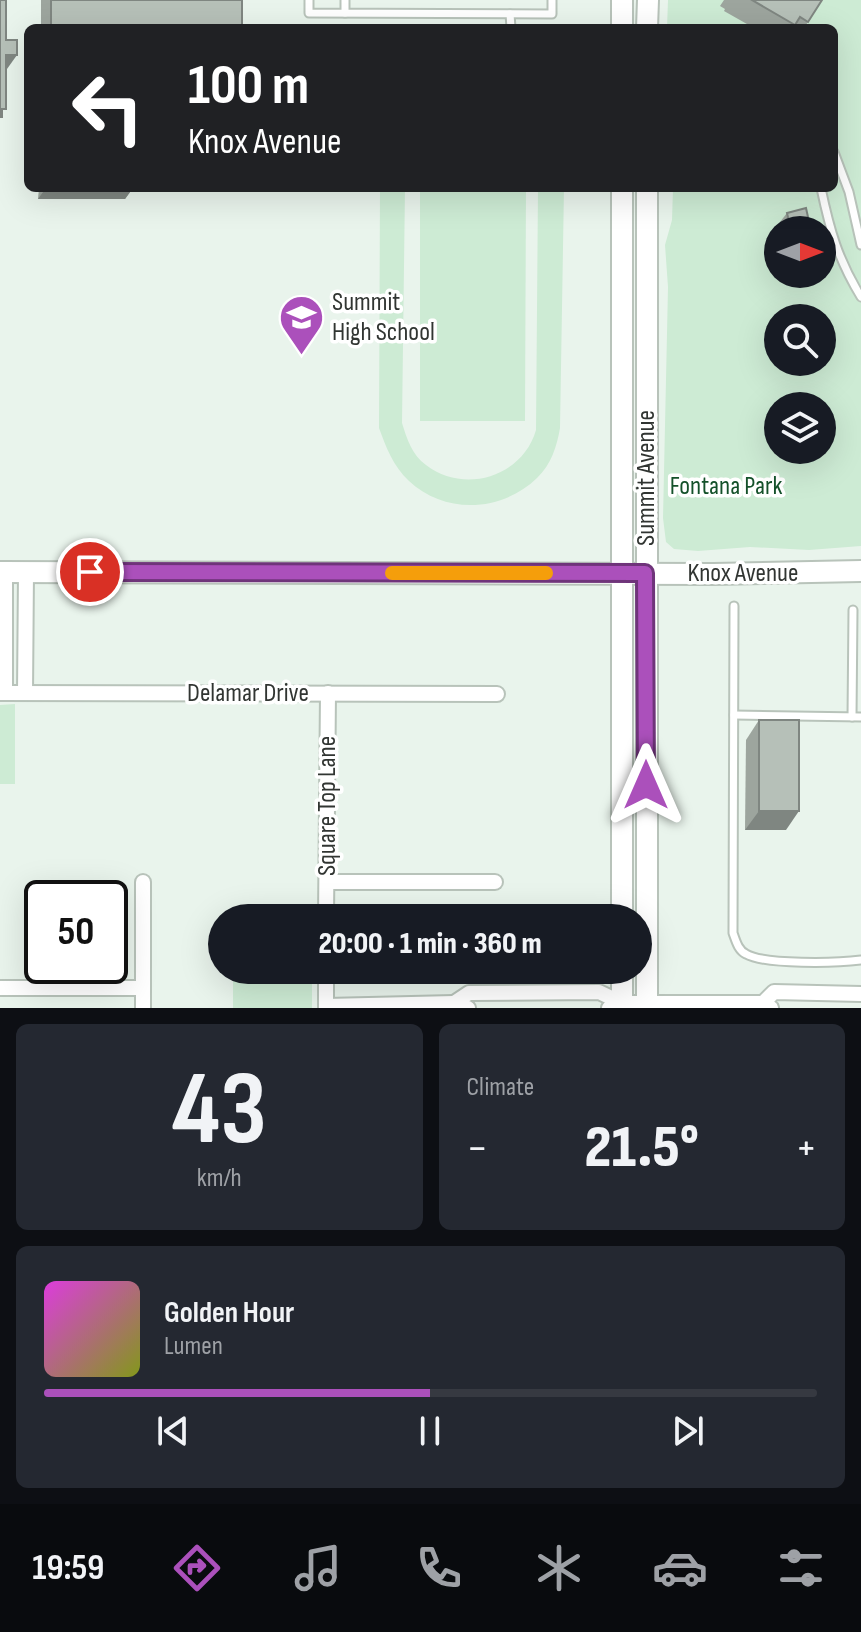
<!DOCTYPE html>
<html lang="en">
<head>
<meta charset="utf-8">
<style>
	:root { --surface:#171b24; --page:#242831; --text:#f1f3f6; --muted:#9ea1a6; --line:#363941; --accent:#ab50bb }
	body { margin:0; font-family:"Sofia Sans Condensed",sans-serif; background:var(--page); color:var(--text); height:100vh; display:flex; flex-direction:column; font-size:30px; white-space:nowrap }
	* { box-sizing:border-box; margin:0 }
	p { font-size:26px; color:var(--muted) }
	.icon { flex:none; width:44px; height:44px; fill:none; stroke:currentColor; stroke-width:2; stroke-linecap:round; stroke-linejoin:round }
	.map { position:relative; height:1008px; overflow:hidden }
	.sheet { display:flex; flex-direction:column; gap:16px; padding:16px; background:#0d0f14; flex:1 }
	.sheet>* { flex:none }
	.hud { position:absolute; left:24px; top:24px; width:814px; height:168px; border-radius:12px; box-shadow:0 8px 32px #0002; background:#202124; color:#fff; overflow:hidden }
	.needle { width:52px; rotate:90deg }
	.tools { position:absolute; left:764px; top:216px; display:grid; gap:16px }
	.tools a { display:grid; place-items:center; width:72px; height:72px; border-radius:50%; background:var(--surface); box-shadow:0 8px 32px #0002; font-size:40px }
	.speed { position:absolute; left:24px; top:880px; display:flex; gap:16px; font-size:40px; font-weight:700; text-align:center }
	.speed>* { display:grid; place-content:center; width:104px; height:104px; border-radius:50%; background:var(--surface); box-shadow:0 8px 32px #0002; line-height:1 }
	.speed .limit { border:4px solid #111; border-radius:12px; background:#fff; color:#111 }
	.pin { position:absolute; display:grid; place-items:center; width:68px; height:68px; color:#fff; margin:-34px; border:4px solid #fff; border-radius:50%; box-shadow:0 2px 8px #0007 }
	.me { position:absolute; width:88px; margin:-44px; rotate:0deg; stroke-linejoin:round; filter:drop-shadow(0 0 6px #0008) }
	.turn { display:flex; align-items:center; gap:28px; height:168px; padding:0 32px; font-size:36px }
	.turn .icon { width:104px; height:104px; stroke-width:2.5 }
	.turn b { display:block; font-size:56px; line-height:68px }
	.big { font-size:60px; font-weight:800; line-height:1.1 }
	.sheet .tile { flex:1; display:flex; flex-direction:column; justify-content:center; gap:12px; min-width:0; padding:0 28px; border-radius:12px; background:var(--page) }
	.sheet .dial { align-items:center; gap:0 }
	.dial b { font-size:104px; line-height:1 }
	.song { display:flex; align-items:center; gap:24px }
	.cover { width:96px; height:96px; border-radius:12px; background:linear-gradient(135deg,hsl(300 70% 55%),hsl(70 70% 35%)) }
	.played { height:8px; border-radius:4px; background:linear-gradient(90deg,var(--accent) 50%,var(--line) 50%) }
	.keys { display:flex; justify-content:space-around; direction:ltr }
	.heat { display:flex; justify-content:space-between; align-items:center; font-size:44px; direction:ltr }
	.sheet .tiles { flex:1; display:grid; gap:16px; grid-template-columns:1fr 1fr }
	.tile:last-child { grid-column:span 2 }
	.trip { position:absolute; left:208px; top:904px; width:444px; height:80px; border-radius:40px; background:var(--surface); box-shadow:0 8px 32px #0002; font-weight:800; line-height:80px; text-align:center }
	.menu { display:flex; height:128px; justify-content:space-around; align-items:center; background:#090b0e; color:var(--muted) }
	.menu .icon { width:56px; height:56px }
	.menu .selected { color:var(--accent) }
	.menu b { font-size:36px; color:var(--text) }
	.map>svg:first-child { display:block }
</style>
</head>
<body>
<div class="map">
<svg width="861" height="1008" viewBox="0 0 861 1008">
	<rect width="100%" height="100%" fill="#e9f4ec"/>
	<g fill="#cdebd4" fill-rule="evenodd">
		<path d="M668,0H861V546L809,550L750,547L698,551L674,549L666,542L663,518L668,287L665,245L672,220L673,188H834V28H667ZM778,230H822V274H778ZM778,318H822V362H778ZM778,406H822V450H778Z"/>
		<path d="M380,188H405L402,423C407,439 412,455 426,465C465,495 523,476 536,430L538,188H564L560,428C557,446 551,465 537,478C502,512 445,515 409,481C393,466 386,447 379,428Z"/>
		<path d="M420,188H526L525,421H420Z"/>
		<path d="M15,704V784H0V705Z"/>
		<rect x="233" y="970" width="79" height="38"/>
	</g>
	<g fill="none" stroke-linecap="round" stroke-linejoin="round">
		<defs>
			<g id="lane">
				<path d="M309,0V13L552,14V0"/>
				<path d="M345,13V0"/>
				<path d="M510,14L511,28"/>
				<path d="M834,152L849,192L861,245"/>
				<path d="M821,188C830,231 838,259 861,297"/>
				<path d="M734,606L733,933C736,941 738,950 746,954C765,965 837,963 861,960"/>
				<path d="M734,715L861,717"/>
				<path d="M852,717L853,610"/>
			</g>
			<g id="street">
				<path d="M5,572V692"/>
				<path d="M0,693L497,694"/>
				<path d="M25,693L26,572"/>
				<path d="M327,882H495"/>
				<path d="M326,918L328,693"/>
				<path d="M0,988H143"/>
				<path d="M454,1003L469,993L599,992L622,1003"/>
				<path d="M763,1003L774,992L861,994"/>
				<path d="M326,1006L454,1003L468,1008"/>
				<path d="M143,1008V882"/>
				<path d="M326,1008V970"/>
				<path d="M609,1008L622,1003H763L771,1008"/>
			</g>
			<g id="secondary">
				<path d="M622,0V28"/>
				<path d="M647,28L648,0"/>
				<path d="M0,572L714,574L861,571"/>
				<path d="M622,918V188"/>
				<path d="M622,970V1008"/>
				<path d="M647,1008V188"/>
			</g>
		</defs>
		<use href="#lane" stroke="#b8c3ba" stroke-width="11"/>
		<use href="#street" stroke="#b8c3ba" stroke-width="18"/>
		<use href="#secondary" stroke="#b8c3ba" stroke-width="24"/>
		<use href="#lane" stroke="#fff" stroke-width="7"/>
		<use href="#street" stroke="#fff" stroke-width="14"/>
		<use href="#secondary" stroke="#fff" stroke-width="20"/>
	</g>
	<g fill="#9da59e">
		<rect x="41" y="0" width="201" height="28"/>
		<path d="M724,0H822L804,28H754L724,11L725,9L720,6Z"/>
		<path d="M39,188H133L125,199H38Z"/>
		<path d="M787,213L810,226L808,230H782L780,222Z"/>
		<path d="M759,720L786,830H745L746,740Z"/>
	</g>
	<g fill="#7f8681">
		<path d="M6,55H17L7,69H0Z"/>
		<path d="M46,188H133L125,199H38Z"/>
		<path d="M171,188H271L270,189Z"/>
		<path d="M759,811H799L786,830H745Z"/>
	</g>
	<g fill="#b6c0b8" stroke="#7f8681" stroke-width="2">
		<path d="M0,0H6V40H17V55H6V109H2V117H0Z"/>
		<rect x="51" y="0" width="191" height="28"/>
		<path d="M752,0H822L808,22L800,17L795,25Z"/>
		<path d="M806,208L810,226L791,230L787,213Z"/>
		<rect x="759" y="720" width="40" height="91"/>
	</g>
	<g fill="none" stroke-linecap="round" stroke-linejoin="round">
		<defs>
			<path id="route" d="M90,572L645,573L646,785"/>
		</defs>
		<use href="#route" stroke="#6f347a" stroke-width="20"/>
		<use href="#route" stroke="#ab50bb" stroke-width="14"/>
		<path stroke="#f59e0b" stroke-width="14" d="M392,573H546"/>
	</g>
	<defs>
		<symbol id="school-pin" viewBox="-11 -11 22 30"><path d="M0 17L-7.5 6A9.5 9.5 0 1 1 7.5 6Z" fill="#ab50bb" stroke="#fff"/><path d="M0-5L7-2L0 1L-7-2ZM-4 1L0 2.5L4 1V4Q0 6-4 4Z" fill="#fff"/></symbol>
	</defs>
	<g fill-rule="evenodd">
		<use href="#school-pin" x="276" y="292" width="51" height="69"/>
	</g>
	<g text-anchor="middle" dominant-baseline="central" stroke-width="7" stroke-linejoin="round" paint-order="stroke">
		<g font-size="26" fill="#313532" stroke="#fff" text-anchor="start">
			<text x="332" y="302">Summit<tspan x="332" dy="30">High School</tspan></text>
		</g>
		<g font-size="26" fill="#313532" stroke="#fff">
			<text transform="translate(646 478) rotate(-90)">Summit Avenue</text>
			<text x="743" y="573">Knox Avenue</text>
			<text x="248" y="693">Delamar Drive</text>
			<text transform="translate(327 806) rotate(-90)">Square Top Lane</text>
		</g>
		<g font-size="26" fill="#14512a" stroke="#fff">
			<text x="726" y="486">Fontana Park</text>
		</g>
	</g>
</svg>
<div class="tools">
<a><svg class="needle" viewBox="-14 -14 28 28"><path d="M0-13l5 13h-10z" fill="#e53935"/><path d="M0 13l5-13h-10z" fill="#9ea1a6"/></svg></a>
<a><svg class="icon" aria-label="search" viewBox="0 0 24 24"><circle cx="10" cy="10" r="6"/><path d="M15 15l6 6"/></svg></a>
<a><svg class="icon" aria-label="layers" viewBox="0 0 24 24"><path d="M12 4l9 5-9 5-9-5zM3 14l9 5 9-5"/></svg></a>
</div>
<div class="speed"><div class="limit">50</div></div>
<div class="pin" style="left:90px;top:572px;background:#d93025"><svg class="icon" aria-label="arrive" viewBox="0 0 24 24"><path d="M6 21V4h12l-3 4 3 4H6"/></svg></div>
<svg class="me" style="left:646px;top:785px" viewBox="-20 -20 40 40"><path d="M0-17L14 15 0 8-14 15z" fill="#ab50bb" stroke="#fff" stroke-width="4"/></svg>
<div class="trip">20:00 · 1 min · 360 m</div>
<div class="hud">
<div class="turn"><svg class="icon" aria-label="left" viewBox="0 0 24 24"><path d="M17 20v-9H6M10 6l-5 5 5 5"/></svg><div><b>100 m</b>Knox Avenue</div></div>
</div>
</div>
<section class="sheet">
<div class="tiles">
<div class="tile dial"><b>43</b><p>km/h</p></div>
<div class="tile"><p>Climate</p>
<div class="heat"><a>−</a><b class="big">21.5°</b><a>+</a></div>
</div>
<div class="tile">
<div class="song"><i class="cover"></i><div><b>Golden Hour</b><p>Lumen</p></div></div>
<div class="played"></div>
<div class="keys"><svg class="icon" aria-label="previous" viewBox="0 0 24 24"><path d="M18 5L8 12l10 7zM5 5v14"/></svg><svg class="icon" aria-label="pause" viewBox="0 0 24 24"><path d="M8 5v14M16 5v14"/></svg><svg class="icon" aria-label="next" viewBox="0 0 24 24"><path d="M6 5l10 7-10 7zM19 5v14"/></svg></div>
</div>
</div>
</section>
<nav class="menu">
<b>19:59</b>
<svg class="icon selected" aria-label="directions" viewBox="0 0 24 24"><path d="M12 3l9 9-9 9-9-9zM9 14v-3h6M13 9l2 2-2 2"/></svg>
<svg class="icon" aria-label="music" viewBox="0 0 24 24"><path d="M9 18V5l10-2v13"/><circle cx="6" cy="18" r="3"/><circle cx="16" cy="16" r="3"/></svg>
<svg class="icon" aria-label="phone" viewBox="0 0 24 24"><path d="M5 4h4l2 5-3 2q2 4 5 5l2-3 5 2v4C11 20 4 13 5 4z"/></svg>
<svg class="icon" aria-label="climate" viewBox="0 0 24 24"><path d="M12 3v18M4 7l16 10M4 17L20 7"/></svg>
<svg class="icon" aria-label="car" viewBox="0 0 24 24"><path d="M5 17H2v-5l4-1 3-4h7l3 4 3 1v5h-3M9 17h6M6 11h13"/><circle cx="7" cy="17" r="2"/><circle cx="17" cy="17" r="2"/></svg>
<svg class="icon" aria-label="filters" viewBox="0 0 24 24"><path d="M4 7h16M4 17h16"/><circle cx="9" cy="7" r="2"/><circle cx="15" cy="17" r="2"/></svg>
</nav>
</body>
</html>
